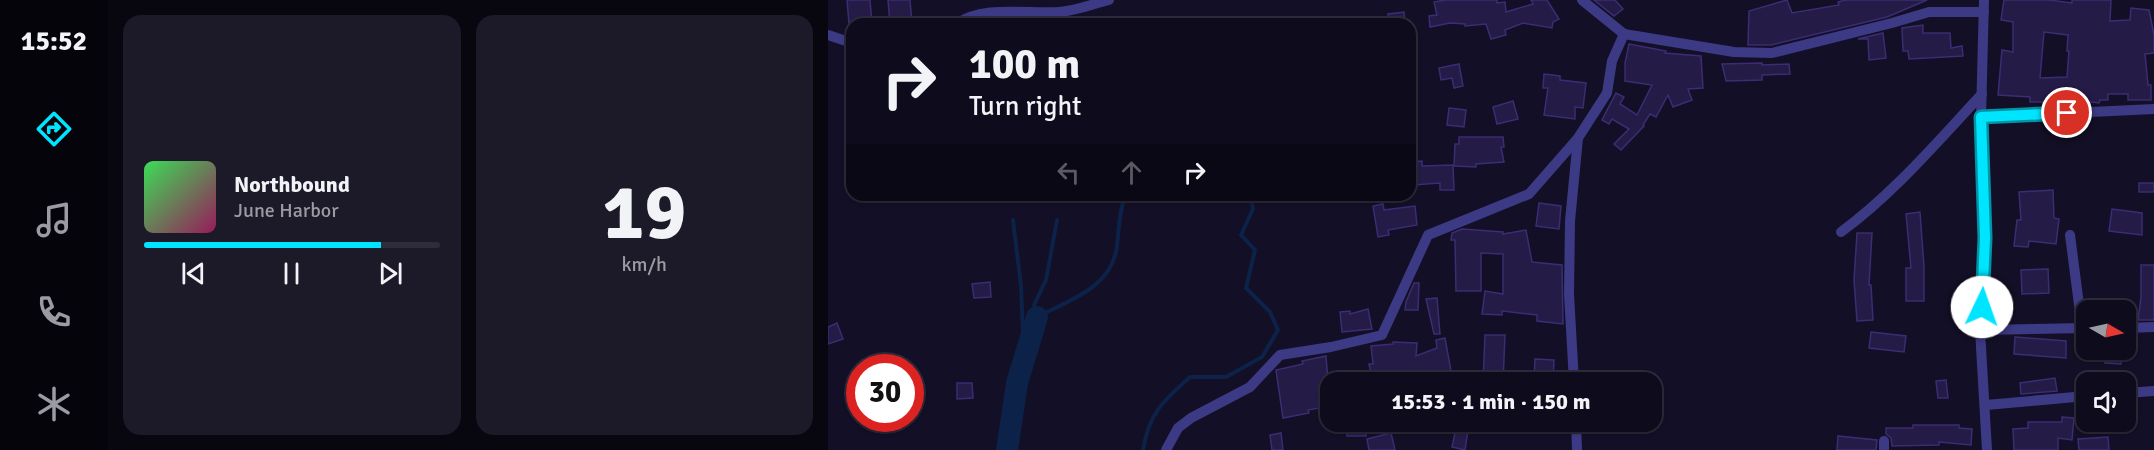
<!DOCTYPE html>
<html lang="en">
<head>
<meta charset="utf-8">
<style>
	:root { --surface:#0e0b1c; --page:#1c1929; --text:#f1f3f6; --muted:#9b9ba3; --line:#2e2b3b; --accent:#00e5ff }
	body { margin:0; font-family:Signika,sans-serif; background:var(--page); color:var(--text); height:100vh; display:flex; flex-direction:column; font-size:22px; white-space:nowrap }
	* { box-sizing:border-box; margin:0 }
	p { font-size:20px; color:var(--muted) }
	.icon { flex:none; width:33px; height:33px; fill:none; stroke:currentColor; stroke-width:2; stroke-linecap:round; stroke-linejoin:round }
	.map { position:relative; flex:1; overflow:hidden }
	.details { display:flex; flex-direction:column; gap:15px; padding:15px; background:#08060f; width:720px }
	.details>* { flex:none }
	.guide { position:absolute; left:18px; top:18px; width:570px; height:183px; border-radius:18px; box-shadow:0 2px 4px #0004,0 0 0 2px var(--line); background:#0e0b1c; color:var(--text); overflow:hidden }
	.needle { width:39px; rotate:99deg }
	.buttons { position:absolute; left:1248px; top:300px; display:grid; gap:12px }
	.buttons a { display:grid; place-items:center; width:60px; height:60px; border-radius:12px; background:var(--surface); box-shadow:0 2px 4px #0004,0 0 0 2px var(--line); font-size:30px }
	.speed { position:absolute; left:18px; top:354px; display:flex; gap:12px; font-size:30px; font-weight:700; text-align:center }
	.speed>* { display:grid; place-content:center; width:78px; height:78px; border-radius:50%; background:var(--surface); box-shadow:0 2px 4px #0004,0 0 0 2px var(--line); line-height:1 }
	.speed .limit { border:9px solid #d22; background:#fff; color:#111 }
	.pin { position:absolute; display:grid; place-items:center; width:51px; height:51px; color:#fff; margin:-26px; border:3px solid #fff; border-radius:50%; box-shadow:0 2px 6px #0007 }
	.me { position:absolute; width:66px; margin:-33px; rotate:3deg; stroke-linejoin:round; filter:drop-shadow(0 0 4px #0008) }
	.turn { display:flex; align-items:center; gap:21px; height:126px; padding:0 24px; font-size:27px }
	.turn .icon { width:78px; height:78px; stroke-width:2.5 }
	.turn b { display:block; font-size:42px; line-height:51px }
	.lanes { display:flex; align-items:center; height:57px; padding:0 24px; background:#0003; justify-content:center; gap:30px; direction:ltr }
	.lanes .off { opacity:.35 }
	.details .tile { flex:1; display:flex; flex-direction:column; justify-content:center; gap:9px; min-width:0; padding:0 21px; border-radius:18px; background:var(--page) }
	.details .dial { align-items:center; gap:0 }
	.dial b { font-size:78px; line-height:1 }
	.song { display:flex; align-items:center; gap:18px }
	.cover { width:72px; height:72px; border-radius:9px; background:linear-gradient(135deg,hsl(130 70% 55%),hsl(330 70% 35%)) }
	.played { height:6px; border-radius:3px; background:linear-gradient(90deg,var(--accent) 80%,var(--line) 80%) }
	.keys { display:flex; justify-content:space-around; direction:ltr }
	.details .tiles { flex:1; display:grid; gap:15px; grid-template-columns:repeat(2,1fr) }
	.trip { position:absolute; left:492px; top:372px; width:342px; height:60px; border-radius:18px; background:var(--surface); box-shadow:0 2px 4px #0004,0 0 0 2px var(--line); font-weight:800; line-height:60px; text-align:center }
	main { display:flex; flex:1; min-height:0 }
	.dock { display:flex; flex-direction:column; width:108px; justify-content:space-around; align-items:center; background:#06040b; color:var(--muted) }
	.dock .icon { width:42px; height:42px }
	.dock .selected { color:var(--accent) }
	.dock b { font-size:27px; color:var(--text) }
	.map>svg:first-child { display:block }
</style>
</head>
<body>
<main>
<nav class="dock">
<b>15:52</b>
<svg class="icon selected" aria-label="directions" viewBox="0 0 24 24"><path d="M12 3l9 9-9 9-9-9zM9 14v-3h6M13 9l2 2-2 2"/></svg>
<svg class="icon" aria-label="music" viewBox="0 0 24 24"><path d="M9 18V5l10-2v13"/><circle cx="6" cy="18" r="3"/><circle cx="16" cy="16" r="3"/></svg>
<svg class="icon" aria-label="phone" viewBox="0 0 24 24"><path d="M5 4h4l2 5-3 2q2 4 5 5l2-3 5 2v4C11 20 4 13 5 4z"/></svg>
<svg class="icon" aria-label="climate" viewBox="0 0 24 24"><path d="M12 3v18M4 7l16 10M4 17L20 7"/></svg>
</nav>
<section class="details">
<div class="tiles">
<div class="tile">
<div class="song"><i class="cover"></i><div><b>Northbound</b><p>June Harbor</p></div></div>
<div class="played"></div>
<div class="keys"><svg class="icon" aria-label="previous" viewBox="0 0 24 24"><path d="M18 5L8 12l10 7zM5 5v14"/></svg><svg class="icon" aria-label="pause" viewBox="0 0 24 24"><path d="M8 5v14M16 5v14"/></svg><svg class="icon" aria-label="next" viewBox="0 0 24 24"><path d="M6 5l10 7-10 7zM19 5v14"/></svg></div>
</div>
<div class="tile dial"><b>19</b><p>km/h</p></div>
</div>
</section>
<div class="map">
<svg width="1326" height="450" viewBox="0 0 1326 450">
	<rect width="100%" height="100%" fill="#130f26"/>
	<g fill="none" stroke-linecap="round" stroke-linejoin="round">
		<g stroke="#0c2248" stroke-width="4">
			<path d="M185,220L193,286L196,359"/>
			<path d="M229,220L218,280L206,305L209,317C241,300 284,288 289,246C291,230 291,209 298,195"/>
			<path d="M315,450C321,413 335,401 362,377H398L434,357L450,330L442,312L418,288L427,250L413,235L425,209L422,195"/>
		</g>
		<path stroke="#0c2248" stroke-width="22" d="M179,450L189,383L209,317"/>
	</g>
	<g fill="#241b47" stroke="#3b2d73" stroke-width="1.5" fill-rule="evenodd">
		<path d="M19,0H42L44,24H21Z"/>
		<path d="M60,0H82L84,24H62Z"/>
		<path d="M617,0H669V3L677,2L678,12L705,4L703,0H719L731,19L725,22L724,28L695,23L677,30L678,35L663,39L658,24L637,26V24L622,23L602,27L601,16L609,15L606,2Z"/>
		<path d="M766,0H787L795,9L786,16Z"/>
		<path d="M959,0L964,13L1011,5L1010,2L1017,0H1099L1059,17L943,45H920L921,11Z"/>
		<path d="M1176,0H1221L1244,3V0H1283L1282,21L1302,20L1303,8L1321,10L1326,35V53L1317,54L1320,85H1323V100H1300V94H1280V100H1272L1271,103L1238,99V101L1216,102H1202V97L1170,95L1174,50L1185,52V22L1173,20ZM1216,32L1240,35L1239,51H1241L1239,77L1212,78Z"/>
		<path d="M576,12L577,24H561L560,14Z"/>
		<path d="M1095,25V33H1122L1123,48L1134,46L1135,56L1081,59L1080,51H1075L1074,28Z"/>
		<path d="M1055,33L1058,58L1041,60L1040,39H1030Z"/>
		<path d="M801,44L838,51L837,53L873,56L875,88L860,89L864,100L845,107L840,95L828,117L822,114L815,125L816,126L793,150L786,144L801,129L784,119L781,124L774,120L788,93L796,97L792,104L809,115L824,85L797,81V63Z"/>
		<path d="M934,63V65L961,64L962,74L934,75V80L898,81L894,64Z"/>
		<path d="M631,64L635,86L626,88L624,78L613,80L611,68Z"/>
		<path d="M716,74L732,76V80L758,83L755,108L747,107V119L716,115L720,88H715Z"/>
		<path d="M685,101L690,119L669,124L665,107Z"/>
		<path d="M621,108L638,110L636,127L619,125Z"/>
		<path d="M631,137H675L676,147H673L676,162L648,164V167L626,166L627,144H631Z"/>
		<path d="M594,161V166L625,165L626,190H612V183L585,185L583,162Z"/>
		<rect x="1311" y="183" width="15" height="9"/>
		<path d="M1225,190L1226,218L1231,219L1228,244L1201,241L1200,247L1186,246L1189,220H1193L1191,192Z"/>
		<path d="M711,203L733,206L731,229L708,226Z"/>
		<path d="M555,204L556,210L587,206L589,225L560,230L561,235L550,237L545,206Z"/>
		<path d="M1284,209L1314,213V235L1281,231Z"/>
		<path d="M1092,212L1096,267V301H1078V268H1083L1078,214Z"/>
		<path d="M634,229L675,232V234L698,230L704,262L734,265L735,324L709,321V315L674,311V315L654,314L657,291L675,294V254L653,253V291H628L627,240H623L624,233Z"/>
		<path d="M1029,233H1044L1041,285H1043L1045,320L1029,321L1026,280Z"/>
		<path d="M1313,265H1326V320H1310L1313,297Z"/>
		<path d="M1220,269L1221,293L1194,294L1193,270Z"/>
		<path d="M162,282L163,297L146,298L144,284Z"/>
		<path d="M586,283H591L590,310H577L578,302Z"/>
		<path d="M609,298L612,334H606L598,299Z"/>
		<path d="M540,309L544,329L514,332L512,312L522,311V314Z"/>
		<path d="M9,323L15,339L0,344V327Z"/>
		<path d="M1043,332L1078,336L1076,352L1041,348Z"/>
		<path d="M657,335H677L675,382H655Z"/>
		<path d="M1187,337L1238,341V358L1186,354Z"/>
		<path d="M617,338L625,382H560L559,377L544,379L541,364H545L543,346L565,344V342L589,343L588,356L609,348L608,340Z"/>
		<path d="M1267,350H1293V364L1277,363V360H1267Z"/>
		<path d="M498,356L502,406L480,410L481,413L455,418L448,370L475,364L474,361Z"/>
		<path d="M707,359L726,360L725,382H706Z"/>
		<path d="M1227,378L1229,391L1193,394L1192,383Z"/>
		<path d="M1118,380L1120,398H1110L1108,381Z"/>
		<path d="M129,383H144L145,398L129,399Z"/>
		<path d="M1234,417L1246,418L1244,440L1230,438V450H1186L1185,429L1200,428V422H1234Z"/>
		<path d="M519,422H539L538,436H519Z"/>
		<path d="M1085,425H1131V428L1144,429L1143,445L1111,442V445L1064,446L1063,438L1058,434V428H1085Z"/>
		<path d="M628,428L640,430L637,450L624,447Z"/>
		<path d="M453,433L455,450H444L442,435Z"/>
		<path d="M563,433L567,450H541L539,439Z"/>
		<path d="M1010,436L1049,440L1048,450H1009Z"/>
		<path d="M1280,437L1281,450H1251L1250,439Z"/>
	</g>
	<g fill="none" stroke-linecap="round" stroke-linejoin="round">
		<g stroke="#3d3a85" stroke-width="10">
			<path d="M754,0L796,34"/>
			<path d="M1156,0L1153,117L1157,238L1152,330L1159,450"/>
			<path d="M129,24C153,5 200,14 231,12C247,11 265,4 281,0"/>
			<path d="M0,35L24,43"/>
			<path d="M1153,117L1326,109"/>
			<path d="M1013,232C1066,193 1109,142 1154,94"/>
			<path d="M1242,235L1254,328"/>
			<path d="M1298,328L1326,327"/>
			<path d="M1152,330L1258,328"/>
			<path d="M746,382L741,294L742,221L750,138"/>
			<path d="M1298,393L1326,391"/>
			<path d="M1158,405L1258,396"/>
			<path d="M748,422L749,450"/>
			<path d="M1056,441V450"/>
			<path d="M338,450L350,428L363,418L422,387L452,355L503,347L554,335L600,235L701,194L750,138L779,93L784,61L796,34L906,52L944,53L1064,23L1101,12H1156"/>
		</g>
	</g>
	<g fill="none" stroke-linecap="round" stroke-linejoin="round">
		<defs>
			<path id="route" d="M1154,307L1157,238L1153,117L1239,113"/>
		</defs>
		<use href="#route" stroke="#0095a6" stroke-width="15"/>
		<use href="#route" stroke="#00e5ff" stroke-width="10"/>
	</g>
</svg>
<div class="buttons">
<a><svg class="needle" viewBox="-14 -14 28 28"><path d="M0-13l5 13h-10z" fill="#e53935"/><path d="M0 13l5-13h-10z" fill="#9b9ba3"/></svg></a>
<a><svg class="icon" aria-label="sound" viewBox="0 0 24 24"><path d="M4 9h4l5-4v14l-5-4H4zM17 9q2 3 0 6"/></svg></a>
</div>
<div class="speed"><div class="limit">30</div></div>
<div class="pin" style="left:1239px;top:113px;background:#d93025"><svg class="icon" aria-label="arrive" viewBox="0 0 24 24"><path d="M6 21V4h12l-3 4 3 4H6"/></svg></div>
<svg class="me" style="left:1154px;top:307px" viewBox="-20 -20 40 40"><circle r="19" fill="#fff"/><path d="M0-13L10 11 0 6-10 11z" fill="#00e5ff"/></svg>
<div class="trip">15:53 · 1 min · 150 m</div>
<div class="guide">
<div class="turn"><svg class="icon" aria-label="right" viewBox="0 0 24 24"><path d="M7 20v-9h11M14 6l5 5-5 5"/></svg><div><b>100 m</b>Turn right</div></div>
<div class="lanes"><svg class="icon off" aria-label="left" viewBox="0 0 24 24"><path d="M17 20v-9H6M10 6l-5 5 5 5"/></svg><svg class="icon off" aria-label="ahead" viewBox="0 0 24 24"><path d="M12 20V5M6 11l6-6 6 6"/></svg><svg class="icon" aria-label="right" viewBox="0 0 24 24"><path d="M7 20v-9h11M14 6l5 5-5 5"/></svg></div>
</div>
</div>
</main>
</body>
</html>
